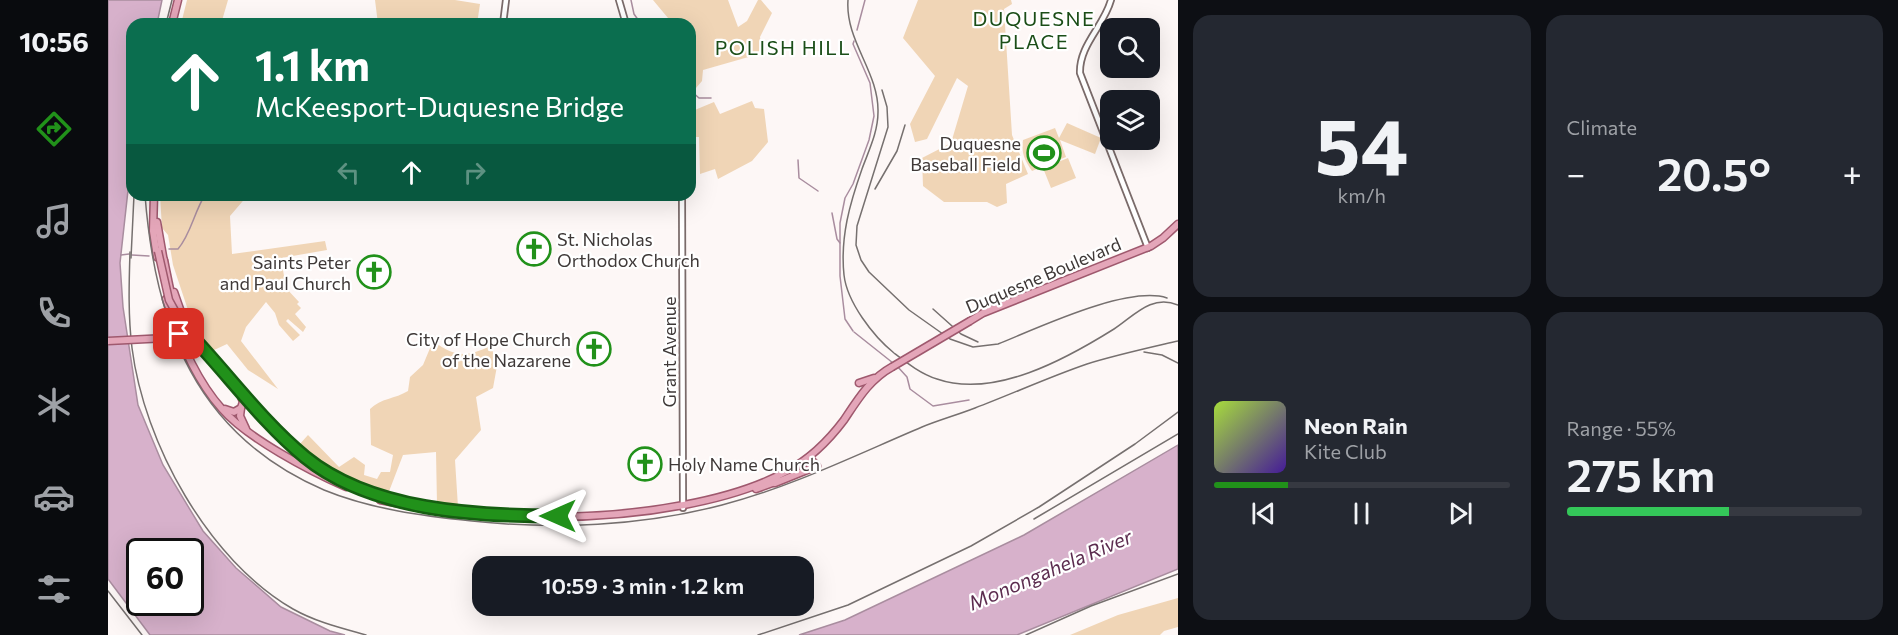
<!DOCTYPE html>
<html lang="en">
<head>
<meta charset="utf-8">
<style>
	:root { --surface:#171b24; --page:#242831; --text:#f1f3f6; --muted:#9ea1a6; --line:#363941; --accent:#21911a }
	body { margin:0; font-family:Commissioner,sans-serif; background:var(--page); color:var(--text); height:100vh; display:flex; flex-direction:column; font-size:22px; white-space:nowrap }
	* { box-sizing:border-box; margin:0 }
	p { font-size:20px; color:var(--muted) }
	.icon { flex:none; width:33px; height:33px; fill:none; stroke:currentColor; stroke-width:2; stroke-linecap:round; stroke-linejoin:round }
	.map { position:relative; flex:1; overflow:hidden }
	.details { display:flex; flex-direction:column; gap:15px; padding:15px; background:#0d0f14; width:720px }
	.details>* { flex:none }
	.top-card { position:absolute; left:18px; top:18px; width:570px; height:183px; border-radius:18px; box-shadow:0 6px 24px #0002; background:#0b6e4f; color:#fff; overflow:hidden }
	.controls { position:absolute; left:992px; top:18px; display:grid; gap:12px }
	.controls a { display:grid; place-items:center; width:60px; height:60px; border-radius:12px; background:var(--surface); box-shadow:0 6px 24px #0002; font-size:30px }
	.speed { position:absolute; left:18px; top:538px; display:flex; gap:12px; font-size:30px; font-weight:700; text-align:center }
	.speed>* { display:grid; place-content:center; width:78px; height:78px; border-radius:50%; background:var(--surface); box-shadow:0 6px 24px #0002; line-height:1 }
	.speed .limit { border:3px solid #111; border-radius:9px; background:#fff; color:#111 }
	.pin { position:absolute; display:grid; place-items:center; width:51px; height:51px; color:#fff; margin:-26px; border-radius:12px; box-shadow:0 3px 9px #0006 }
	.me { position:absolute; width:66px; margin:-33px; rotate:270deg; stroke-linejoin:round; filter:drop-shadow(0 0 4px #0008) }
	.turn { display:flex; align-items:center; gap:21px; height:126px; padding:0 30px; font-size:27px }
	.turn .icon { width:78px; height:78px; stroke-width:2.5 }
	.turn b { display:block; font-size:42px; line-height:51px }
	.lanes { display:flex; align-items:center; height:57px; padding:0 30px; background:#0003; justify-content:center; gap:30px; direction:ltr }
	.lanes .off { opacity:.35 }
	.big { font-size:45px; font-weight:600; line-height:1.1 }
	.details .tile { flex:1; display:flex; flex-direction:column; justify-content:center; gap:9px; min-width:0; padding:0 21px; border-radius:18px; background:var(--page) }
	.details .dial { align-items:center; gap:0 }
	.dial b { font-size:78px; line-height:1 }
	.song { display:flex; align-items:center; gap:18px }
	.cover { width:72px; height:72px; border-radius:9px; background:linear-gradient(135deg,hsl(80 70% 55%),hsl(260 70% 35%)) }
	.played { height:6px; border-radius:3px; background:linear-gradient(90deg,var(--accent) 25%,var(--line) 25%) }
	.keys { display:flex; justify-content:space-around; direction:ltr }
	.heat { display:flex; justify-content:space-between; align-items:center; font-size:33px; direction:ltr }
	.charge { height:9px; border-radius:4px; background:linear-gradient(90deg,#34c759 55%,var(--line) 0) }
	.details .tiles { flex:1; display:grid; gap:15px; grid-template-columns:repeat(2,1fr) }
	.trip { position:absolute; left:364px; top:556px; width:342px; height:60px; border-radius:18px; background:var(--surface); box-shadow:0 6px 24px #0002; font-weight:600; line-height:60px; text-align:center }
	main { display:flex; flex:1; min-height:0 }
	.menu { display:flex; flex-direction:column; width:108px; justify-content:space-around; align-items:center; background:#090b0e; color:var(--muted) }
	.menu .icon { width:42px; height:42px }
	.menu .active { color:var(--accent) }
	.menu b { font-size:27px; color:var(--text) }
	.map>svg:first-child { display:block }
</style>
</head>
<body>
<main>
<nav class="menu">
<b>10:56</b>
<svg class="icon active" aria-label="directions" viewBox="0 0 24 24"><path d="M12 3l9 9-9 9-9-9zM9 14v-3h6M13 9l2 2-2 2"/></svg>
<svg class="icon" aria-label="music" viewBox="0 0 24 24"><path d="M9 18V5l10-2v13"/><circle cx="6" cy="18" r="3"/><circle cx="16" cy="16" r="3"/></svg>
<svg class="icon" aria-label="phone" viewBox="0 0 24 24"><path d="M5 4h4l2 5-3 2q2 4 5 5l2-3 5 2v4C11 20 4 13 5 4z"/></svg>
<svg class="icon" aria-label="climate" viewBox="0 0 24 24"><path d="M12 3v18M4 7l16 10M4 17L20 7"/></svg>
<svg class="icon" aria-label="car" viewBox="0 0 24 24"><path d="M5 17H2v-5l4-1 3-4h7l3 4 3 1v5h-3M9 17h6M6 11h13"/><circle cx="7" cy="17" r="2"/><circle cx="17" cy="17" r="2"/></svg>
<svg class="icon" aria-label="filters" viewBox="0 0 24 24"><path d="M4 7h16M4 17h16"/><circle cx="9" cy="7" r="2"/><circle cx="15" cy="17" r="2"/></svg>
</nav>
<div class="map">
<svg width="1070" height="635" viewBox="0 0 1070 635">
	<rect width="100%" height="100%" fill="#fdf7f6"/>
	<g fill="#f0d5b6">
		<path d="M79,0H120L113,24H73Z"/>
		<path d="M267,0H347L372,4L369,24H270Z"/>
		<path d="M545,0H620L630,27L639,21L650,0H653L664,13L652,37L654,49L644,56L595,70L594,81L582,95V24H565Z"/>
		<path d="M810,0H903L904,4L896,9L904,135L920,174L898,184L899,203L889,207L879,202H836L815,186L814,158L843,143L860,86L849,78L819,139L807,142L802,124L827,76L795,38Z"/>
		<path d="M644,101L647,108L656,109L660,142L644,161L610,179L607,169L592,174L591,137H582V112L606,102L612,114Z"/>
		<path d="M959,123L993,138L987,154L952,140L958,157L924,171C917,161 913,153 915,140L947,128L951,138Z"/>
		<path d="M960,158L968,178L943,188L935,168Z"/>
		<path d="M52,195H140L122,216L124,254L217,241L219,250L173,258L178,288L191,302L189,304L193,308L187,314L198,327L195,332L180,319L178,321L192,335L185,341L171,325L167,313L158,302L138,327L133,341L170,389L140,370L119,344L104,351L83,319L65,265L60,235L54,228Z"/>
		<path d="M325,341C349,358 357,357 383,346L389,366L385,388L368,397L373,430L347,460L350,507L329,504L328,452L295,455L280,494C245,488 216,470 191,445L200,435L231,467L246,457L257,465L256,475L269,479L273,472H282L285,455L263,445L262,409C273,398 287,399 300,391L302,377L315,365Z"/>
		<path d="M1070,598V627L1056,631L1052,635H962L1010,615Z"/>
	</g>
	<g fill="#d7b1cb" stroke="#a98d9f" stroke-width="1.5" fill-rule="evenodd">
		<path d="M0,0H54L49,24H24V154L12,263L15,307L30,405L55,465L95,531L128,568L173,607L222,631L237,635H42L0,579ZM32,552H82V603H32Z"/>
		<path d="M1070,445V569L909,635H691L737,620L916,535Z"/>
	</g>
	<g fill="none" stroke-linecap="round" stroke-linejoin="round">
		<g stroke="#a98d9f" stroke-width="1.5">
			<path d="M523,0L526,14L533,24"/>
			<path d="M749,30L757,0"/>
			<path d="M582,90L591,98H603"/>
			<path d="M690,160L691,178L710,191"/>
			<path d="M724,213L729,239L732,243"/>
			<path d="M61,249H70C83,234 86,212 97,195"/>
			<path d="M13,255L21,254"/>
			<path d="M24,255L41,256"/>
			<path d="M745,331L737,319L732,276V223L737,198L745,184L761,140L766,116L762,83L745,44L746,41"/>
			<path d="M746,332L785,363"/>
			<path d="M789,366L799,377L802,389L825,406L861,400"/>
		</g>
		<defs>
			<g id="tertiary">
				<path d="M511,0L518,24"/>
				<path d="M1003,0C996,26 971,45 972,73L1040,248"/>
				<path d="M395,24L398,0"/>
				<path d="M574,195L575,508"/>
			</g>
			<g id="primary">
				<path d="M64,24L70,0"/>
				<path d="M46,195L45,231L49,257"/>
				<path d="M49,222L56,262"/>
				<path d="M56,260L65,304"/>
				<path d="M66,292L73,312L91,342"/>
				<path d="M58,299C70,337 87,379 114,409C139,438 202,471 238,487"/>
				<path d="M862,321L875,313L1043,246L1055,238L1070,224"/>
				<path d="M77,335L90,343C128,384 163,434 210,467C309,536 575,530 679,471C702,459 721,440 736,420C750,399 762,379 784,367"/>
				<path d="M751,383L766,378"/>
				<path d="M133,408L132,416L138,429"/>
				<path d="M117,409L126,412L133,408L135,402L132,394"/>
				<path d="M667,483L709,466L701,457"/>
				<path d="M648,489L670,481"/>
				<path d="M272,500L345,514"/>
			</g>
		</defs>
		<use href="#tertiary" stroke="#7a6b6a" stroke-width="8"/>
		<use href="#primary" stroke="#9f596e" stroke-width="9"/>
		<use href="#tertiary" stroke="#fff" stroke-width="4.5"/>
		<use href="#primary" stroke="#e4a6b9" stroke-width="6"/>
		<g stroke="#76706f" stroke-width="1.5">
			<path d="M740,0C737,41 771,72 770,112C770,132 761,150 754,169C742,203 732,237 736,275C739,302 765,336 786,353C799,363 813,374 829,379C886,399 958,359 1006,329C1026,316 1043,294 1070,305"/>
			<path d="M58,24L64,0"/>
			<path d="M774,90L779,107L780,127L749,226L748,245L753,260L761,272L801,310L842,339L865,347L890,344C930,328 1020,285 1059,298"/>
			<path d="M767,189L789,151L797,125"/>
			<path d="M37,195C47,325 88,435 216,490C262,509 315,516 364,521C446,530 534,526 614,505C683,487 748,455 814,427C831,420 849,415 867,408C904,394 941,377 979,364C1008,355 1040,348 1070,341"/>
			<path d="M22,252C21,283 20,316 24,348C36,443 100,560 185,609C208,622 233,628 258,635"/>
			<path d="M23,258L26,195"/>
			<path d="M825,309L853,334L870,342"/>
			<path d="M1036,352L1054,355L1070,363"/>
			<path d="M926,519L1070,434"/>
			<path d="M0,591L34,635"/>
			<path d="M650,635L740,605L863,546L931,507L1027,444L1070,412"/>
			<path d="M918,635L983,606L1070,574"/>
		</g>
		<defs>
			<g id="primary-bridge">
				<path d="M50,251L61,300L72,320"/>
				<path d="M0,341L78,337"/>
				<path d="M784,367L862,321"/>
			</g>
		</defs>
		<use href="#primary-bridge" stroke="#9f596e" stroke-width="9" stroke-linecap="butt"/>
		<use href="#primary-bridge" stroke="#e4a6b9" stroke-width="6"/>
	</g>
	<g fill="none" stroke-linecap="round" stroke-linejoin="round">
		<defs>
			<path id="route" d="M71,334L82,337L90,343C125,381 157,424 197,457C263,511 368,516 450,516"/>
		</defs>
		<use href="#route" stroke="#155e11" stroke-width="15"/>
		<use href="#route" stroke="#21911a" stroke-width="10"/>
	</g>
	<defs>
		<symbol id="stadium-ring" viewBox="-11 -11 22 22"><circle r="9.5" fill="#fff" stroke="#21911a" stroke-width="1.5"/><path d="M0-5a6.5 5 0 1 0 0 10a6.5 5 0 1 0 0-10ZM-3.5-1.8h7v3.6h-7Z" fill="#21911a"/></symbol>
		<symbol id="church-ring" viewBox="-11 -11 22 22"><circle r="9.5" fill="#fff" stroke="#21911a" stroke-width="1.5"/><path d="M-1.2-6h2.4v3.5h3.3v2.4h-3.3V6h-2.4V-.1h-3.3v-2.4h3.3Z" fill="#21911a"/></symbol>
	</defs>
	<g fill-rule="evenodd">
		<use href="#stadium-ring" x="917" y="134" width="38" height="38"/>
		<use href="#church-ring" x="407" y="230" width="38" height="38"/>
		<use href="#church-ring" x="247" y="253" width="38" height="38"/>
		<use href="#church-ring" x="467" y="330" width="38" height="38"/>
		<use href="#church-ring" x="518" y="445" width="38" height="38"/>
	</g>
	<g text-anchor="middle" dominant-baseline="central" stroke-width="4.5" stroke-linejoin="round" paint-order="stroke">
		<g font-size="18" fill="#3f3938" stroke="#fff" text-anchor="end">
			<text x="913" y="143">Duquesne<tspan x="913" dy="21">Baseball Field</tspan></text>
			<text x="449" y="239" text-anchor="start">St. Nicholas<tspan x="449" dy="21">Orthodox Church</tspan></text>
			<text x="243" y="262">Saints Peter<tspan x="243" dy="21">and Paul Church</tspan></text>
			<text x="463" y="339">City of Hope Church<tspan x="463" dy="21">of the Nazarene</tspan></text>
			<text x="560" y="464" text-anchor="start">Holy Name Church</text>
		</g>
		<g font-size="18" fill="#3f3938" stroke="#fff">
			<text transform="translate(935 275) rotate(-23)">Duquesne Boulevard</text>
			<text transform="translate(561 352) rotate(-90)">Grant Avenue</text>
		</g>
		<g font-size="20" letter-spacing="1.5" fill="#1b4e18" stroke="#fff">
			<text x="926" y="18">DUQUESNE<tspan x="926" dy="23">PLACE</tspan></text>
			<text x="675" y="47">POLISH HILL</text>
		</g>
		<g font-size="20" font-style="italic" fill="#5c2c4f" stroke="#fff">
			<text transform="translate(942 569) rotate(-23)">Monongahela River</text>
		</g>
	</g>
</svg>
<div class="controls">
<a><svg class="icon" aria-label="search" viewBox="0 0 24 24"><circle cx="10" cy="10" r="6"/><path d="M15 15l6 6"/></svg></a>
<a><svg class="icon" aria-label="layers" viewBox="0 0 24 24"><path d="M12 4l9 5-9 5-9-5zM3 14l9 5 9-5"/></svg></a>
</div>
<div class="speed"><div class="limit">60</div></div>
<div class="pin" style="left:71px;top:334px;background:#d93025"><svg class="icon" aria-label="arrive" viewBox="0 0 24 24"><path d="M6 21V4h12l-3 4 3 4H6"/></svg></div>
<svg class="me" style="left:450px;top:516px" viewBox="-20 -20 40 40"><path d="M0-17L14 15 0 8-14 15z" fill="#21911a" stroke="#fff" stroke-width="4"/></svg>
<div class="trip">10:59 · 3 min · 1.2 km</div>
<div class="top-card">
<div class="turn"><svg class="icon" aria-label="ahead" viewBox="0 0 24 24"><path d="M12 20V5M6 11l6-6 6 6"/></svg><div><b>1.1 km</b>McKeesport-Duquesne Bridge</div></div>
<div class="lanes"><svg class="icon off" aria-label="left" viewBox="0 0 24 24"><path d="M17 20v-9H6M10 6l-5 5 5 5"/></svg><svg class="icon" aria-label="ahead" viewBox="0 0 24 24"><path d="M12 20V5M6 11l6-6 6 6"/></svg><svg class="icon off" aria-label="right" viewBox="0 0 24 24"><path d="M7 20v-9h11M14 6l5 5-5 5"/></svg></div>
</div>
</div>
<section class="details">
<div class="tiles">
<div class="tile dial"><b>54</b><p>km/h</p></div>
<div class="tile"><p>Climate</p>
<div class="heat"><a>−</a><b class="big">20.5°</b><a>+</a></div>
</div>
<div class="tile">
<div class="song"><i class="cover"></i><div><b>Neon Rain</b><p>Kite Club</p></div></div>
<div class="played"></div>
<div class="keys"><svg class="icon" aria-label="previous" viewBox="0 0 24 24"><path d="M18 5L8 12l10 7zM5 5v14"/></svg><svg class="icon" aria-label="pause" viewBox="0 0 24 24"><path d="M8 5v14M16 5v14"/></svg><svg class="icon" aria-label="next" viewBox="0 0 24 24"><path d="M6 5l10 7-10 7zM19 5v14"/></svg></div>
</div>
<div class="tile"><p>Range · 55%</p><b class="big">275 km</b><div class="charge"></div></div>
</div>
</section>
</main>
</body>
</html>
